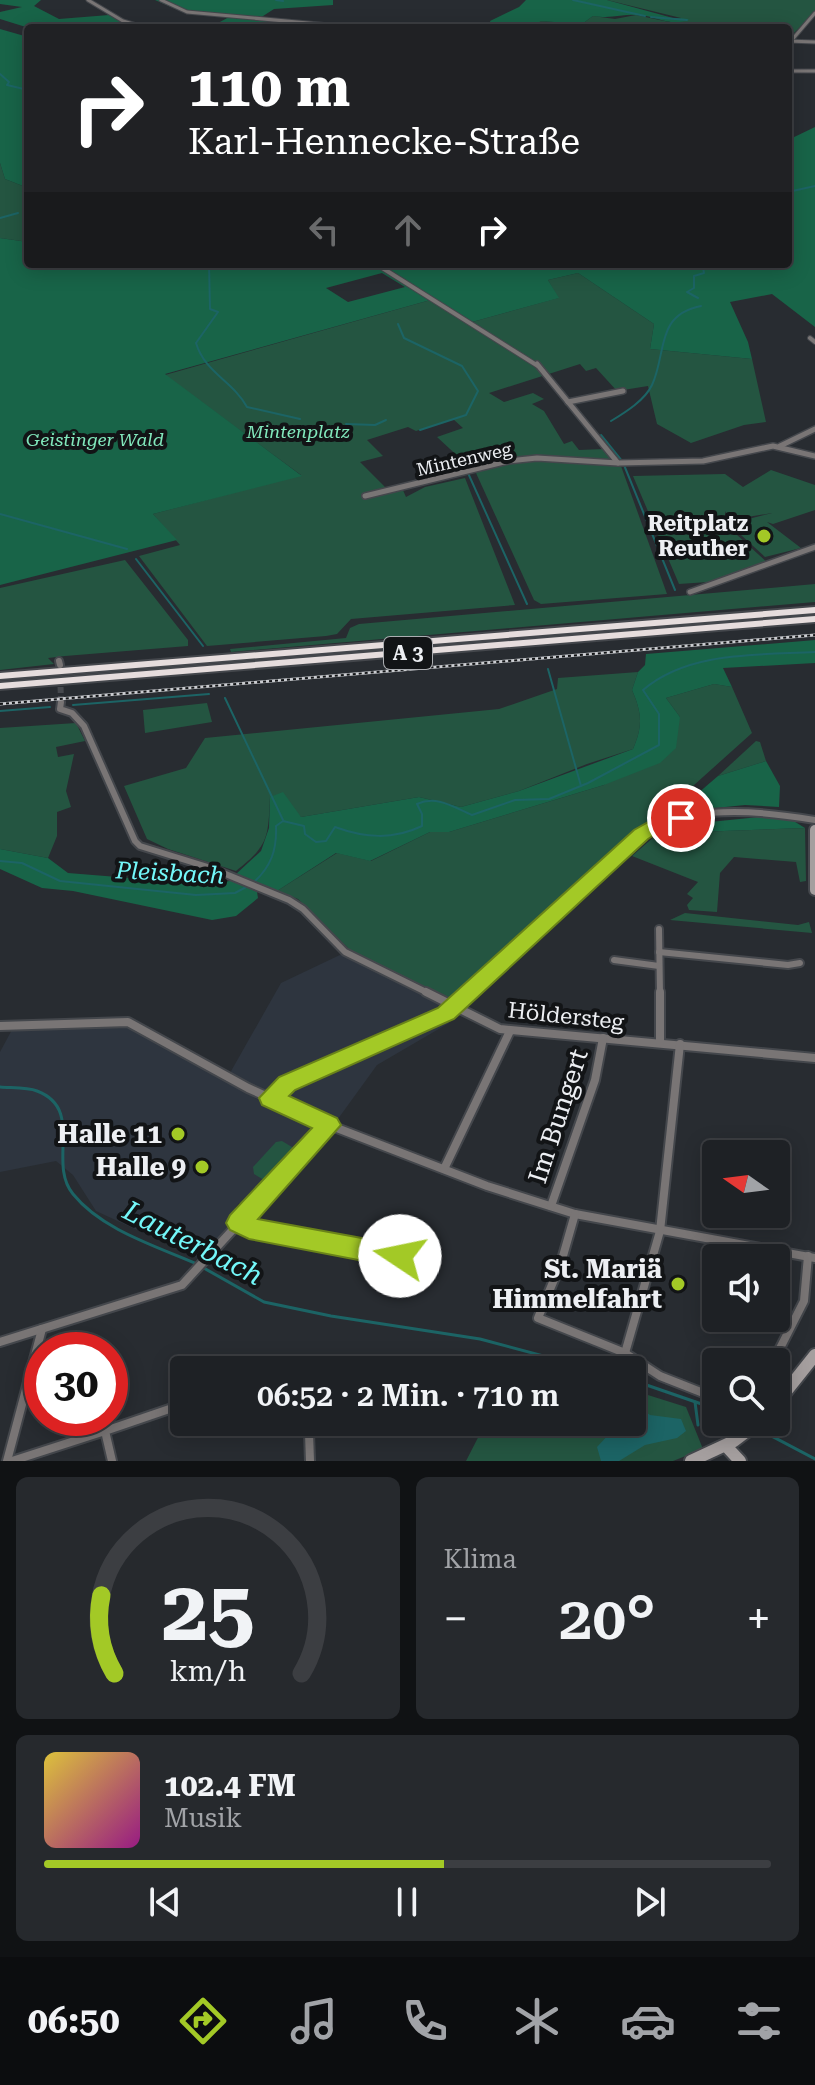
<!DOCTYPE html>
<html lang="de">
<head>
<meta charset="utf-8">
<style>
	:root { --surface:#1e2125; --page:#26292d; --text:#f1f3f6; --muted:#a1a3a7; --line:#3c3e42; --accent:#a3c926 }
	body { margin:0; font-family:"Roboto Serif",serif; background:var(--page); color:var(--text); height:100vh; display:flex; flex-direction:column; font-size:30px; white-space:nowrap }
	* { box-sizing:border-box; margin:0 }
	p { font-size:26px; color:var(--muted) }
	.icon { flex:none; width:44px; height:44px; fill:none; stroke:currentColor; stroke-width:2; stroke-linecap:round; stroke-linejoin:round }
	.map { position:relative; height:1461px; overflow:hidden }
	.panel { display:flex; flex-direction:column; gap:16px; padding:16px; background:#101214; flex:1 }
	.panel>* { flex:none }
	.top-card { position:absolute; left:24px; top:24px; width:768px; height:244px; border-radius:8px; box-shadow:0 4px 20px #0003,0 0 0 2px var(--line); background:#202124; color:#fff; overflow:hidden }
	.needle { width:52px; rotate:284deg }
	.tools { position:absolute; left:702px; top:1140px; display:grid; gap:16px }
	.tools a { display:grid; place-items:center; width:88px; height:88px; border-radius:8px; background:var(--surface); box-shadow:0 4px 20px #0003,0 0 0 2px var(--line); font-size:40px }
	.speed { position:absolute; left:24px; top:1332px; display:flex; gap:16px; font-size:40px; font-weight:700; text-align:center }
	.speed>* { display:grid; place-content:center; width:104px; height:104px; border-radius:50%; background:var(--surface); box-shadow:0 4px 20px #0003,0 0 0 2px var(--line); line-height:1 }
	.speed .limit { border:12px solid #d22; background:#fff; color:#111 }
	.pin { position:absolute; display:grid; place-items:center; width:68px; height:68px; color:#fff; margin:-34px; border:4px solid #fff; border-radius:50%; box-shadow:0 2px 8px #0007 }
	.me { position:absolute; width:88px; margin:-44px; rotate:281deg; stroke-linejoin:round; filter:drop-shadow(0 0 6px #0008) }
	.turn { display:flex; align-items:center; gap:28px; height:168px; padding:0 32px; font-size:36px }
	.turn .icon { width:104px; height:104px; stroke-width:2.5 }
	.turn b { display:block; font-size:56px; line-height:68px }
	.lanes { display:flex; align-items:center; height:76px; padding:0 32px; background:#0003; justify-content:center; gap:40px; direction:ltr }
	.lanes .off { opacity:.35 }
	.big { font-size:60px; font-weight:600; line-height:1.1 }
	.panel .tile { flex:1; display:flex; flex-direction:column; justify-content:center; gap:12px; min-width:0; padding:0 28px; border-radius:12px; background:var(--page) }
	.panel .dial { align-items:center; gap:0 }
	.dial svg { height:208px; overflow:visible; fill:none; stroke:var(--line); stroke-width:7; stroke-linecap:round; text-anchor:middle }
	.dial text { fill:var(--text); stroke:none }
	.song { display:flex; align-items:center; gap:24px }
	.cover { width:96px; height:96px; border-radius:12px; background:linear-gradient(135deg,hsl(50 70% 55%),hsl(310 70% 35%)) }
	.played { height:8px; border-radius:4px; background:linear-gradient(90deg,var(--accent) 55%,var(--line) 55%) }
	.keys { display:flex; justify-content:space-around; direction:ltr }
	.heat { display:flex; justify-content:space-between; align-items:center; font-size:44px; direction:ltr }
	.panel .tiles { flex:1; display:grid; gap:16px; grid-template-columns:1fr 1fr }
	.tile:last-child { grid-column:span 2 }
	.trip { position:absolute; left:170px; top:1356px; width:476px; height:80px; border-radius:8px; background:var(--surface); box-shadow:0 4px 20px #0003,0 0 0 2px var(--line); font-weight:600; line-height:80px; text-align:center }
	.tabs { display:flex; height:128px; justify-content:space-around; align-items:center; background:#0c0d0f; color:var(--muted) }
	.tabs .icon { width:56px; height:56px }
	.tabs .active { color:var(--accent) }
	.tabs b { font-size:36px; color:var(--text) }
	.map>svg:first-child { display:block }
</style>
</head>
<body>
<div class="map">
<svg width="815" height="1461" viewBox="0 0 815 1461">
	<rect width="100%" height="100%" fill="#282c31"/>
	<g fill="#2e353f">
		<path d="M342,954L444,1006L274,1087L261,1091L230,1073L281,983Z"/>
		<path d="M445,1017L449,1023L377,1065L335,1123L291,1101L290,1086Z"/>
		<path d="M120,1023L268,1105L269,1108L315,1125L316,1130L246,1207L239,1203L235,1208L240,1212L200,1259L96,1211L73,1175L56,1161L0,1172V1052L14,1026Z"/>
	</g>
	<g fill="#245541">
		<path d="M607,0H815V12L788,39V28H536L539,21L582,24L593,16L615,19L636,15L674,23L681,18Z"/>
		<path d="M0,163L5,179L28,188V242L0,238Z"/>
		<path d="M578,273L654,324L650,349L752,359L766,422L744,425L691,443L657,424L648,386L617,391L596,368L586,371L580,364L489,393L504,402L533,393L544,399L532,404L544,411L564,444L572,441L579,450L604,449L621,466L667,594L541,604L534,600L476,473L437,437L463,428L453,419L416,431L408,427L367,440L383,456L360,462L389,491L402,488L406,497L425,487L465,478L515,605L351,619L337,634L326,636L207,646L139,556L180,545L153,514L301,475L165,375L434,299L472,322L558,298L548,280Z"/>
		<path d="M771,470L815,485V510L773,524L767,522L801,548L765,557L729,524L772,513L729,520L725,511V524L769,564L708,582L679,584L633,476L725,474L743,487Z"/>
		<path d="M125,560L188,640V646L65,656L48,658L54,664L0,670V588Z"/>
		<path d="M815,584V602L231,652L230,649L346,638L350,628L359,624Z"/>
		<path d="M638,672L632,690C642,713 643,726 633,749L587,764L519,791L461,807L419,797L301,817L270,797C268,838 269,845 236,871L168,849L147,839L124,786L186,768L205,738L499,709L557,689L558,678Z"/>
		<path d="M714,684L732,687L752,733L664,812L640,827L450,998L353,953L298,899L277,891L337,853L371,861L430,832H449L604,785L680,717L666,698Z"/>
		<path d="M207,703L212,722L145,733L143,710Z"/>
		<path d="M76,723L85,741L56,747L58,757L74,754L66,791L71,807L57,812V836L48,858L0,849V728Z"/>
		<path d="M756,741L760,742L766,761L718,776Z"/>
		<path d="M690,824L698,832L805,828L806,881L800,882L796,862L734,857L720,873L717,912L689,910L687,905L693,898L687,894L698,882L632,856L655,836Z"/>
		<path d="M685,913L798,925L809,922L812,933L670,920Z"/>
		<path d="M282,1141L297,1150L267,1182L254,1174L253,1167L276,1142Z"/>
		<path d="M632,1390L686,1407L703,1449L673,1461H466L486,1422H632Z"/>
	</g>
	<g fill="#186448" fill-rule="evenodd">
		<path d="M0,0H41L34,6L59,19L109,15L130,25L159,28H29L0,19V12L22,7L0,4Z"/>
		<path d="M155,0H333V5L274,9L260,18L362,28H209L229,17L178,10Z"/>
		<path d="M526,0H607L673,18L690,19C671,28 657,16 639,15C622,14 612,19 593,16L582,24L540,21L536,28H492L490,21L519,7Z"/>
		<path d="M0,29L28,37V188L5,179L0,163Z"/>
		<path d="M815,127V327L772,294L730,302L748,342L752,359L650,349L654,324L578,273L548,280L559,298L472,322L434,299L165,374L302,476L153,514L177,540L0,585V238L28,242V264H788V140ZM382,273L405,287L348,302L326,288Z"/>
		<path d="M815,640V663L723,668L732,687L714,684L666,698L680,717L676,748L660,763L604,785L449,832H430L370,861L336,853L277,891L235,875L261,851L269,828L270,797L283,792L301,817L419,797L461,807L519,791L633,749C643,726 642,713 632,690L638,672L645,665L646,654Z"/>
		<path d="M766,761L780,786L779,807L745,805L676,812L718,776Z"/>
		<path d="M759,817L792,820L805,828L697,832L690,824Z"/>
		<path d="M0,849L48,858L68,873L217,885L232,880L257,892L258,898L236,916L212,920L73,891L42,888L0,869Z"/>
	</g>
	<path fill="#1c6465" d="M632,1402L650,1415L681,1419L686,1431L677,1438L645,1445L619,1461H601L597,1447L612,1431V1422H632Z"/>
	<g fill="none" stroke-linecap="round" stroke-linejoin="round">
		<g stroke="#1c6465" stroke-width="2">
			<path d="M276,0L283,1"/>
			<path d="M573,0L645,16"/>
			<path d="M651,17L687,20"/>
			<path d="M0,74L9,82L7,85L28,90"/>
			<path d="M788,192L815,186"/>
			<path d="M0,218L18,213"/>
			<path d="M209,264L210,309L218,312L196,343C205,373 233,381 247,407L300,419"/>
			<path d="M698,298L687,292L694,288V276L704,273L703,268H725L720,264"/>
			<path d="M398,324L404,338L462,366L478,391L466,415L420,430"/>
			<path d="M611,421C626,412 645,400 652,385C667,353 655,315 701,306"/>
			<path d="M346,424L375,425L386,420"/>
			<path d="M601,435L622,461"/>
			<path d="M453,455L465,468"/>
			<path d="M624,465L675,590"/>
			<path d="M468,473L527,604"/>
			<path d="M0,514L127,549"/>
			<path d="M136,559L203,646"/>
			<path d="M548,669L581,786"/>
			<path d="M225,698L283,820"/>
			<path d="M73,705L209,694"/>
			<path d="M0,711L50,707"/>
			<path d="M0,861L22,863L60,881L196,895L235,893L248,886"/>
			<path d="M253,883C271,867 277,850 276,826L283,821L304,826L305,834L316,842L326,841L335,827C365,838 393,840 422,826V814L417,804C437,795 453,807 472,815L515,800L549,799L588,783L659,745V714L643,690C688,651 758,655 815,652"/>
		</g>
		<g stroke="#1c6465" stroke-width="3">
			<path d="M0,1087C11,1088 27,1087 37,1091C85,1109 47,1163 73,1194C102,1230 156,1246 197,1264"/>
			<path d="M202,1267L264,1302L331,1316L480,1339L596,1370"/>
			<path d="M632,1380L716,1409"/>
			<path d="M695,1402L698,1425"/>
			<path d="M760,1430L815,1459"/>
		</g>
		<path stroke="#46494e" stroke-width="6" stroke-dasharray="6 3" stroke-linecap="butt" d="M60,669L61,702"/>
		<defs>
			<g id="minor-far4">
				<path d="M88,0L123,21L146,28"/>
				<path d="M161,0L187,12L362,28"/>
				<path d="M788,41L815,42"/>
				<path d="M791,41L815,13"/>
				<path d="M788,71H815"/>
			</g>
			<g id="minor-far3">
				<path d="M376,264L538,366"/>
				<path d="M810,338L815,342"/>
			</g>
			<g id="minor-far2">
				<path d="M537,364L618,463L703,461L773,446L815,456"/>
				<path d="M568,402L623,391"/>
				<path d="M780,446L815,429"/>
				<path d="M365,496L508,461L537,458L618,463"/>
				<path d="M690,592L815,547"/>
			</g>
			<g id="minor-far1">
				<path d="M59,661L60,665"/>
				<path d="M61,702L60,709L72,713L84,726L135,841L140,846L211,868L289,900L303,909L345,952L430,994"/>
				<path d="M659,929L660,994"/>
				<path d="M659,952L788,965L800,963"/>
				<path d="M614,960L659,966"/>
				<path d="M468,994L655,825C706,806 762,811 815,820"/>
			</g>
			<g id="minor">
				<path d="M426,992L500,1029L815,1058"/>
				<path d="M660,992V1043"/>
				<path d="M0,1026L128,1022L248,1088L329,1125L487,1186L575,1214L815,1258"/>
				<path d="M271,1098L287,1084L446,1014L470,992"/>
				<path d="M444,1169L510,1031"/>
				<path d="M551,1206L595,1080L603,1038"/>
				<path d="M575,1214L561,1263L538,1318L625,1353L660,1376L716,1398"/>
				<path d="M239,1223L249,1229L430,1262"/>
				<path d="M0,1342L182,1285L329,1125"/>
				<path d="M625,1353L660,1231L680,1044"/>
				<path d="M773,1362L804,1301L808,1256"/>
				<path d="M305,1422L309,1433L310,1461"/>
				<path d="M7,1461L42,1329"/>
				<path d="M12,1461L105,1431"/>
				<path d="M112,1461L105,1431L184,1404"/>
			</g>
			<path id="secondary-far1" d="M815,830V890"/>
			<g id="secondary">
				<path d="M776,1404L815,1355"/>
				<path d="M726,1446L740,1461"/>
				<path d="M691,1461L734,1441L759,1422"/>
			</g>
			<g id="motorway">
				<path d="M815,607V613L0,679V673Z"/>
				<path d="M815,616V622L0,689V683Z"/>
			</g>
		</defs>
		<use href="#minor-far4" stroke="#44474c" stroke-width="5"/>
		<use href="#minor-far3" stroke="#44474c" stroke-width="6"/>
		<use href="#minor-far2" stroke="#44474c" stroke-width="8"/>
		<use href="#minor-far1" stroke="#44474c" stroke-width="10"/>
		<use href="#minor" stroke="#44474c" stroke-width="12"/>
		<use href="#secondary-far1" stroke="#44474c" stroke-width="14"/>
		<use href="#secondary" stroke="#44474c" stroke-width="16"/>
		<use href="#motorway" stroke="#44474c" stroke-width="4"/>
		<use href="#minor-far4" stroke="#797575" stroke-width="3"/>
		<use href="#minor-far3" stroke="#797575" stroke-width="4"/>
		<use href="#minor-far2" stroke="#797575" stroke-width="5"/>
		<use href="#minor-far1" stroke="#797575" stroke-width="6"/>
		<use href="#minor" stroke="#797575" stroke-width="8"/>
		<use href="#secondary-far1" stroke="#a59f9f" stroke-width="10"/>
		<use href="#secondary" stroke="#a59f9f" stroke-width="12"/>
		<use href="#motorway" fill="#e6dddd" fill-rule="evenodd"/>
		<defs>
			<path id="rail" d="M0,704L815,635"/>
		</defs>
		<use href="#rail" stroke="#caccd0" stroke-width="3"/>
		<use href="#rail" stroke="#121416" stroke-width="2" stroke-dasharray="3" stroke-linecap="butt"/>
	</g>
	<path fill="#a3c926" stroke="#6a8319" stroke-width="2" d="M681,811L688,813L691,818L688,822L671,825L648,839L454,1019L295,1090L289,1096L337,1118L341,1125L258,1219L400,1245L409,1249L413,1256L409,1264L400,1268L249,1239L230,1230L226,1223L230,1215L312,1128L262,1105L259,1098L279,1077L438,1008L634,830L659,816Z"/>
	<g fill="#a3c926" stroke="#121416" stroke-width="3">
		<circle cx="764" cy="536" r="8"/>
		<circle cx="178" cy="1134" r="8"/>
		<circle cx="202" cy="1167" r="8"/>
		<circle cx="678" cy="1284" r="8"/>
	</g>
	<g text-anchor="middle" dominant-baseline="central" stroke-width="8" stroke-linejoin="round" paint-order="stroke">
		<g font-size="18" font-style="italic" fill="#82e9bd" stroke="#121416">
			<text x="298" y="431">Mintenplatz</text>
			<text x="95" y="439">Geistinger Wald</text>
		</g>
		<g font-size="18" fill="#edeff3" stroke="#121416">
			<text transform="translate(464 459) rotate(-13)">Mintenweg</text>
		</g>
		<rect fill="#121416" stroke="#abadb1" stroke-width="2" x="384" y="637" width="48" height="32" rx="6"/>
		<g font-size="20" font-weight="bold" fill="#edeff3">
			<text x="408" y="653">A 3</text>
		</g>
		<g font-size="22" font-weight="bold" fill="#edeff3" stroke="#121416" text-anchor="end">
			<text x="748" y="523">Reitplatz<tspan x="748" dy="25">Reuther</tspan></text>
		</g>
		<g font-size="22" fill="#edeff3" stroke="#121416">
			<text transform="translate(566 1016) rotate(6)">Höldersteg</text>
		</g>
		<g font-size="24" font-style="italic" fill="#73f7f9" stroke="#121416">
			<text transform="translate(170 873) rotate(3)">Pleisbach</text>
		</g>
		<g font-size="26" fill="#edeff3" stroke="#121416">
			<text transform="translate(558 1116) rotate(-72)">Im Bungert</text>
		</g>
		<g font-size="26" font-weight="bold" fill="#edeff3" stroke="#121416" text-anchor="end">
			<text x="162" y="1134">Halle 11</text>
			<text x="186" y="1167">Halle 9</text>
			<text x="662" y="1269">St. Mariä<tspan x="662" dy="30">Himmelfahrt</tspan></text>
		</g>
		<g font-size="28" font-style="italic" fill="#73f7f9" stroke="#121416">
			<text transform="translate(193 1243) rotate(27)">Lauterbach</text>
		</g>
	</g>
</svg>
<div class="tools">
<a><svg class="needle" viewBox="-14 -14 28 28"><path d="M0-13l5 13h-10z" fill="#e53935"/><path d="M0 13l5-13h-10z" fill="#a1a3a7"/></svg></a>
<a><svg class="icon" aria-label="sound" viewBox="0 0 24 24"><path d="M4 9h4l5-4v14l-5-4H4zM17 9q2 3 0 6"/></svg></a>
<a><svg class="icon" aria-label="search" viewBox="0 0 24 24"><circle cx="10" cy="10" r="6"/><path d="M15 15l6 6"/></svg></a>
</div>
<div class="speed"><div class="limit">30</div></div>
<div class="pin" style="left:681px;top:818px;background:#d93025"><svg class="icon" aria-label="arrive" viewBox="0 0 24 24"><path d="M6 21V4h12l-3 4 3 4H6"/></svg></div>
<svg class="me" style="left:400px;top:1256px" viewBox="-20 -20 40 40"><circle r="19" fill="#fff"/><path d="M0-13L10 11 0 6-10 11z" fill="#a3c926"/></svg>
<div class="trip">06:52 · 2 Min. · 710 m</div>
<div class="top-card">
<div class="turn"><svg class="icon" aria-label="right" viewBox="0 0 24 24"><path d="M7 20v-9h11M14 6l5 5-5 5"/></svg><div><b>110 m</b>Karl-Hennecke-Straße</div></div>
<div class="lanes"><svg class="icon off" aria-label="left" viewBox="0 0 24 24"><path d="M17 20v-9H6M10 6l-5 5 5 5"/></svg><svg class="icon off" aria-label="ahead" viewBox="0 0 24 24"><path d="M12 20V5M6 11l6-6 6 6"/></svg><svg class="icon" aria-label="right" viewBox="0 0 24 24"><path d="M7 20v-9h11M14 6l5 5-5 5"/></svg></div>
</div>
</div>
<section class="panel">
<div class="tiles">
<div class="tile dial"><svg viewBox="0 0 100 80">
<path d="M14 69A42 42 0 1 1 86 69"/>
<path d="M14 69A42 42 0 0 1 9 39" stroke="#a3c926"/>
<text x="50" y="56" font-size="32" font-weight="700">25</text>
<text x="50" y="72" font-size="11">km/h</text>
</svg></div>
<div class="tile"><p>Klima</p>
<div class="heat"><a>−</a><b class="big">20°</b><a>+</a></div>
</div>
<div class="tile">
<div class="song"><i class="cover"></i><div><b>102.4 FM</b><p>Musik</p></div></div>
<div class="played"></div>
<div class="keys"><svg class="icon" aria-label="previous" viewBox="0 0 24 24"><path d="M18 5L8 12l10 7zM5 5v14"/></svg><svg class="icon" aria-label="pause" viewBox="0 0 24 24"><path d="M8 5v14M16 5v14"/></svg><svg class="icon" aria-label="next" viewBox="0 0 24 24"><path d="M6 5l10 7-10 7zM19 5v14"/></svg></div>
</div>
</div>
</section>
<nav class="tabs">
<b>06:50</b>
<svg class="icon active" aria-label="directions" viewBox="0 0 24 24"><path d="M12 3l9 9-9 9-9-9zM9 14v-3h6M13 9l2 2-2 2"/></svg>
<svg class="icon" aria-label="music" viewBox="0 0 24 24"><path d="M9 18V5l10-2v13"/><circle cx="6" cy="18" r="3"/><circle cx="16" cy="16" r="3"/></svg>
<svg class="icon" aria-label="phone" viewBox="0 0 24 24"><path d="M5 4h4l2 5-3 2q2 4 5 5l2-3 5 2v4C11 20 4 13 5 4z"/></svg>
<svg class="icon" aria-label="climate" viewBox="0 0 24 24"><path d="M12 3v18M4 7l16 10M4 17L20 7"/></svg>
<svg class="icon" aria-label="car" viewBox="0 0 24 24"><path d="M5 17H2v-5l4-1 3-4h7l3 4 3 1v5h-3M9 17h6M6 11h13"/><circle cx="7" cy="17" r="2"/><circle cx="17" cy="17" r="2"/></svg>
<svg class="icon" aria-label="filters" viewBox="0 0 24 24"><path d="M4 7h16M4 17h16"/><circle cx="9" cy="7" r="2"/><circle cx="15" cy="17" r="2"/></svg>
</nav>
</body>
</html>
